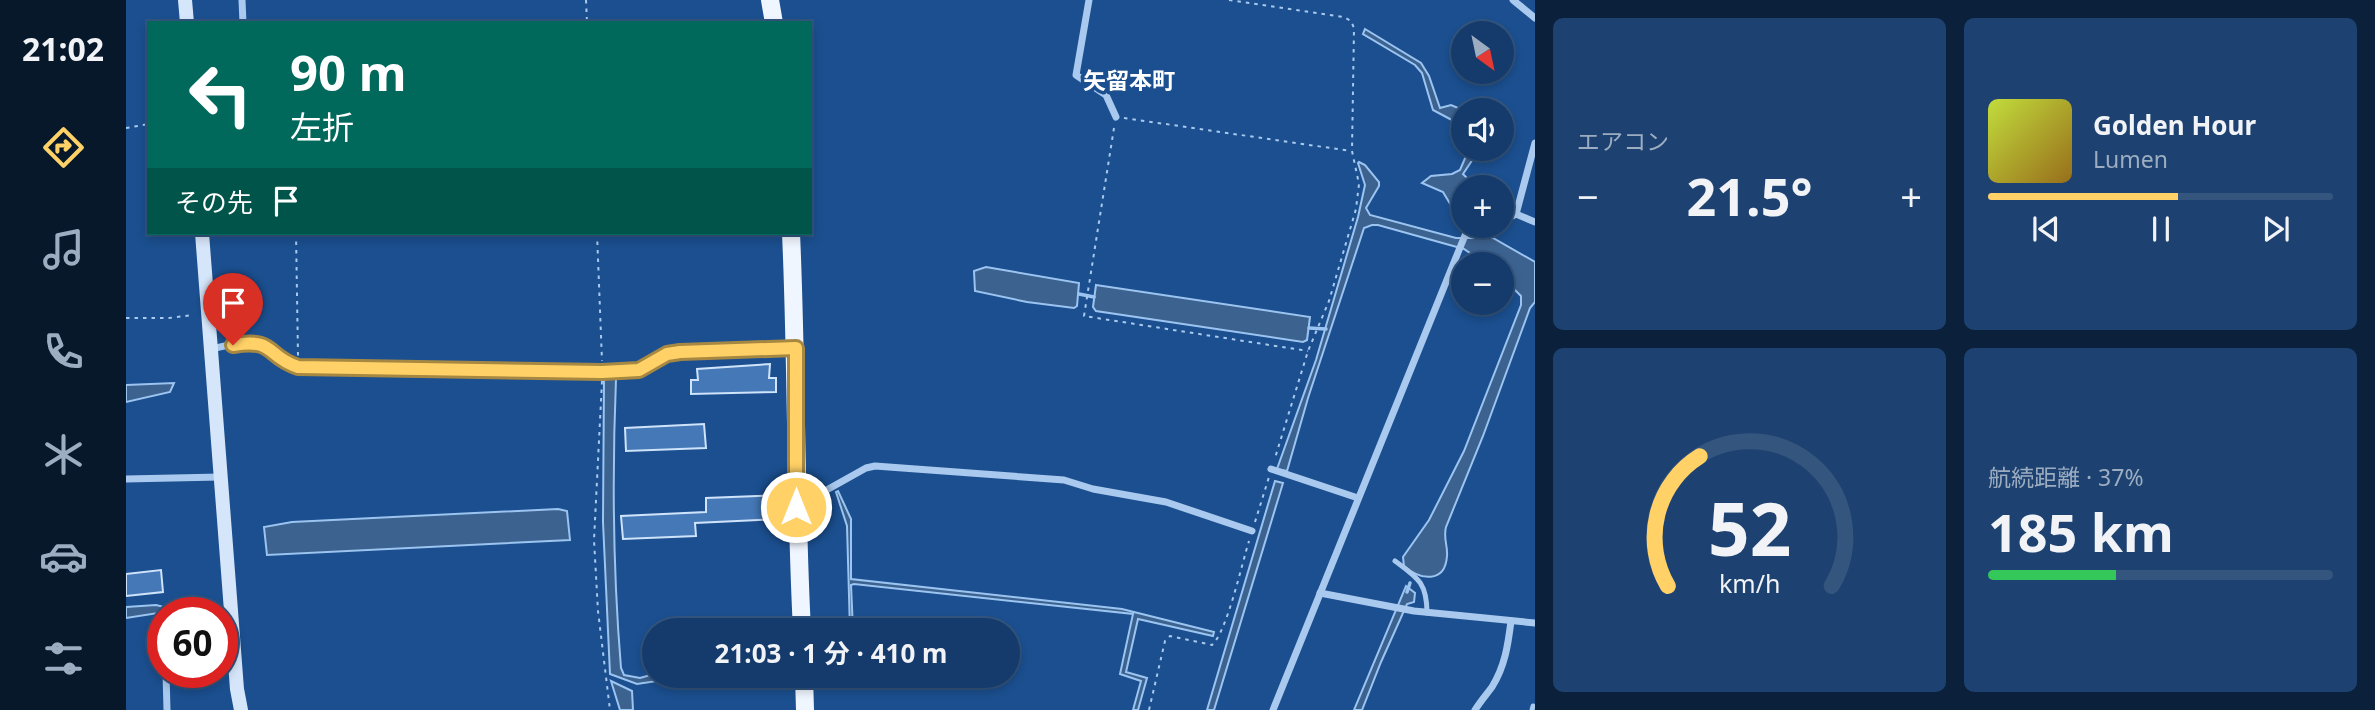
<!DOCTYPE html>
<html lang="ja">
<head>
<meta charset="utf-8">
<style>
	:root { --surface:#143b6b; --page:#1d4271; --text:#f1f3f6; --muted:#9dadc1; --line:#33557e; --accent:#ffd166 }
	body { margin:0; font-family:"Noto Sans","Noto Sans JP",sans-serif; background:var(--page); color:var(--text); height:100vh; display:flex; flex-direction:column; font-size:26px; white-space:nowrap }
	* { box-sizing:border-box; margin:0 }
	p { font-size:23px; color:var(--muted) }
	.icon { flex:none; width:38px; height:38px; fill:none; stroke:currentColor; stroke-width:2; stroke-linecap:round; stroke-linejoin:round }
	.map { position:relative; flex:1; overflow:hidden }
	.sheet { display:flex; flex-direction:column; gap:18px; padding:18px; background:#0b203b; width:840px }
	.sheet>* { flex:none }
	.banner { position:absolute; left:21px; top:21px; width:665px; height:214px; border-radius:0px; box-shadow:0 4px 10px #0003,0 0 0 2px var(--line); background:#00695c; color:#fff; overflow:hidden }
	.needle { width:46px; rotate:147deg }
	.buttons { position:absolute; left:1325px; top:21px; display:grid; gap:14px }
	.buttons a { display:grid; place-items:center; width:63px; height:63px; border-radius:50%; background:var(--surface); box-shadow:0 4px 10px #0003,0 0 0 2px var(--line); font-size:35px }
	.speed { position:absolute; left:21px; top:597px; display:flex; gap:14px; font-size:35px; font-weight:700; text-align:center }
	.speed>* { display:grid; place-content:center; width:91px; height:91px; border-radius:50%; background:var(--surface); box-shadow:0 4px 10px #0003,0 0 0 2px var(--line); line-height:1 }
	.speed .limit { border:10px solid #d22; background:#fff; color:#111 }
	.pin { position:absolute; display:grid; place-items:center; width:60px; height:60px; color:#fff; margin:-72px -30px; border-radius:50% 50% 50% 0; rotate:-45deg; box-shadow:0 0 7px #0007 }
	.pin .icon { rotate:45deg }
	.me { position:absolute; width:77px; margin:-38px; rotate:0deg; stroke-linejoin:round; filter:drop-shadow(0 0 5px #0008) }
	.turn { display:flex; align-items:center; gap:24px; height:147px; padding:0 28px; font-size:32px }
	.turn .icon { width:91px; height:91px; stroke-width:2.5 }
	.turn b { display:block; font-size:49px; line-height:60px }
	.then { display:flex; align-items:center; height:66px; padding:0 28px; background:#0003; gap:14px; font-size:26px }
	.big { font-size:52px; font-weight:700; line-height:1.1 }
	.sheet .widget { flex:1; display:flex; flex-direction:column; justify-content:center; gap:10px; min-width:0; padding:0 24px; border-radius:10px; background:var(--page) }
	.sheet .dial { align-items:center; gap:0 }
	.dial svg { height:182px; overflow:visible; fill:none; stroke:var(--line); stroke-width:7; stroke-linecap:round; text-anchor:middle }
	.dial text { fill:var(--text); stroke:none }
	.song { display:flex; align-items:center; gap:21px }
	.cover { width:84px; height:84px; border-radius:10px; background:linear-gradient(135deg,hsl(70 70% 55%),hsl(40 70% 35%)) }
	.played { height:7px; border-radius:4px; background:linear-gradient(90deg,var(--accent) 55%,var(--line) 55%) }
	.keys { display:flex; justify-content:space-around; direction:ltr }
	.heat { display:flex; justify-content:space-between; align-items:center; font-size:38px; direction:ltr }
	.charge { height:10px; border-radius:5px; background:linear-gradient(90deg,#34c759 37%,var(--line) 0) }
	.sheet .tiles { flex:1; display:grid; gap:18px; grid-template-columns:repeat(2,1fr) }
	.trip { position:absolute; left:516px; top:618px; width:378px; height:70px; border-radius:35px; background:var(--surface); box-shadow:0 4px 10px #0003,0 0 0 2px var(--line); font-weight:700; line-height:70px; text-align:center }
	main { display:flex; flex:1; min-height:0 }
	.tabs { display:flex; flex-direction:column; width:126px; justify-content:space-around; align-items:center; background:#08182b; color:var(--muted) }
	.tabs .icon { width:49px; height:49px }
	.tabs .selected { color:var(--accent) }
	.tabs b { font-size:32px; color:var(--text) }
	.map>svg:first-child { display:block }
</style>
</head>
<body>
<main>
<nav class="tabs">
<b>21:02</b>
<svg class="icon selected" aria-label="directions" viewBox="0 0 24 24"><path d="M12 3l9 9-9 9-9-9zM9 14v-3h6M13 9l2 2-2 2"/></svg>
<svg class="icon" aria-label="music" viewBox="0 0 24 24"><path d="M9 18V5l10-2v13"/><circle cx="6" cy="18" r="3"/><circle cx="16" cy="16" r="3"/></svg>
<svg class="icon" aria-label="phone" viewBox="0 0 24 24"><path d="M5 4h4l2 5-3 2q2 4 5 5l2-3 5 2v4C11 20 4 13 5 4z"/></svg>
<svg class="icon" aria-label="climate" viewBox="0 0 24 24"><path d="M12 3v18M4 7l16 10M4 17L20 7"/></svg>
<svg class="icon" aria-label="car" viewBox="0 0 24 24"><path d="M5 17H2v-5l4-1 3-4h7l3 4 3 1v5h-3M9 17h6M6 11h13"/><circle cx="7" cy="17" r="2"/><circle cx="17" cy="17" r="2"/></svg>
<svg class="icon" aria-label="filters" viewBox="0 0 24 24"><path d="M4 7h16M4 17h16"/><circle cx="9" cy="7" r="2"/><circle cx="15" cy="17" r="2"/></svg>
</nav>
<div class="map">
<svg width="1409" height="710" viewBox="0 0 1409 710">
	<rect width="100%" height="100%" fill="#1b4f8f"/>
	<g fill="#3c6290" stroke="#9cc4f0" stroke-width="2">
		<path d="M1239,29L1295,63L1303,76L1314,108L1325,105L1337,110V126L1307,110L1296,73L1289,65L1237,34Z"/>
		<path d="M1343,149H1350L1349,156L1337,174L1341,178L1353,180L1358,187H1337L1335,212L1326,207L1317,192L1296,183L1305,176L1326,174L1334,170Z"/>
		<path d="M1233,162L1239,165L1253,182V186L1240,208L1244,215L1330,238H1367L1409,262V302L1404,308L1357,436L1320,527C1317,538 1322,546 1321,556C1319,584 1294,580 1278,566L1277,557L1303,520L1338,451L1395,305V296L1376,277V264H1360L1338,249L1252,225H1246L1238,228L1182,398L1161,471L1151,469L1190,360L1232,217L1239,185L1232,163Z"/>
		<path d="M860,267L953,283L951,306L948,308L901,302L849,291L848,271Z"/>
		<path d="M970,285L1184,317L1181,340L1177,342L970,311L967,307Z"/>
		<path d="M478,378L490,379C486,476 487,572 495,668L498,675L514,678L528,674L564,676L511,684L484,674L477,522Z"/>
		<path d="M48,383L44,392L0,402V385Z"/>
		<path d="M1149,481L1157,483L1088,710H1081Z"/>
		<path d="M712,491L725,519V579L996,609L1088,632L1087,636L1012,619L1000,672L1021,678L1012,710H1007L1015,681L994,674L1007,614L728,584L725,585L727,630H724L721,526L710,492Z"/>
		<path d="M432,509L441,511L444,540L141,555L138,527L166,522Z"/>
		<path d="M1280,586L1289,593L1288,602L1281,604L1255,662L1236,710H1228Z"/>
		<path d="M30,605L38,607L39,612L0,618V607Z"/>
		<path d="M485,681L506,691L507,710H494Z"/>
	</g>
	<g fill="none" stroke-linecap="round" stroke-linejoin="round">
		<g stroke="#9cc4f0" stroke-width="3.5">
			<path d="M953,294L968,297"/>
			<path d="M1183,328L1200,329"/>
			<path d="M1281,592L1284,583"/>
		</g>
	</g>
	<g fill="#4478b7" stroke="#cfe3fa" stroke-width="2">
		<path d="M644,364L643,378H650V392L565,394V380H572L571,369Z"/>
		<path d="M578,424L580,448L500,451L499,428Z"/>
		<path d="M654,495L655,519L569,523L570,536L497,539L495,516L580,512V498Z"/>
		<path d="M35,570L37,592L0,596V574Z"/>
	</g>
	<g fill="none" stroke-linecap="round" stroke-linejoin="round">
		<g stroke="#a9c9ee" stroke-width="2" stroke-dasharray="3.5 5" stroke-linecap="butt">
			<path d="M460,0L461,23"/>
			<path d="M1103,0L1218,17L1225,21L1228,28L1226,151L1233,184L1230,209L1203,301L1182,351L1149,458"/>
			<path d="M998,118L1225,151"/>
			<path d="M0,128L23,124"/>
			<path d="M988,128L958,316L1182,351"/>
			<path d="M170,233L172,356"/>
			<path d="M471,233L476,361"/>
			<path d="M0,318H43L67,315"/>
			<path d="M476,381L468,540L472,611L484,710"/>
			<path d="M1129,522L1143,477"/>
			<path d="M1023,710L1039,641L1044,636L1086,645C1101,632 1116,563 1123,541"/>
		</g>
		<g stroke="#a9c9ee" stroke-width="5">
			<path d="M1269,561C1292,578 1301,583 1301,613"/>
			<path d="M1406,710L1407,706"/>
		</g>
		<g stroke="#a9c9ee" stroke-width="7">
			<path d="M116,0L117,23"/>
			<path d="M963,0L950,75L980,95L990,117"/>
			<path d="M1387,0L1409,18"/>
			<path d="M1390,214L1409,222"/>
			<path d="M1376,221L1390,214L1409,143"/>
			<path d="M85,349C98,347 116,340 129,342C149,345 158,366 178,368L476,372L513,370L541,354L554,352L669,348"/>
			<path d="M1145,469L1232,498"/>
			<path d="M0,479L94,477"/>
			<path d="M672,506L740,468L749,466L938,480L967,489L1040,502L1126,531"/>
			<path d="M1194,593L1288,611L1409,623"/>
			<path d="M40,672L41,710"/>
			<path d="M1147,710L1333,250L1340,233L1354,226"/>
			<path d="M1349,710C1354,702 1360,695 1366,687C1379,666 1382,645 1385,621"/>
		</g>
		<g stroke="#d6e6fa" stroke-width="14">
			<path d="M59,0L61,23"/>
			<path d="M76,233L111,689L115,710"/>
		</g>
		<g stroke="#f0f6ff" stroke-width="18">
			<path d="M644,0L648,23"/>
			<path d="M665,233C671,365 669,498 676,630"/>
			<path d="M678,676L679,710"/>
		</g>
	</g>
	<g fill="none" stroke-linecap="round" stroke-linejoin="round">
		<defs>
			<path id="route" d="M107,345C150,338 139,356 172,367L476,372L513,370L541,354L554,352L670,348V507"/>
		</defs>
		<use href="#route" stroke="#a68842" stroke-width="18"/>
		<use href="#route" stroke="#ffd166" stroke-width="12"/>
	</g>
	<g text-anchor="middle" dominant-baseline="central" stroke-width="7" stroke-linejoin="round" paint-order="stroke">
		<g font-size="23" font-weight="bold" fill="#fff" stroke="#1b4f8f">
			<text x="1003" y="80">矢留本町</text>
		</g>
	</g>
</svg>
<div class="buttons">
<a><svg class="needle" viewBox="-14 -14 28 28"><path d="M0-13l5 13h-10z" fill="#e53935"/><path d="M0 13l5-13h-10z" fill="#9dadc1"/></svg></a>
<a><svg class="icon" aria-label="sound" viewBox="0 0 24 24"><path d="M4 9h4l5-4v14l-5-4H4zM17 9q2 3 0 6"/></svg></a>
<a>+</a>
<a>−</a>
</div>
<div class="speed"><div class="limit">60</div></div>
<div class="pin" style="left:107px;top:345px;background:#d93025"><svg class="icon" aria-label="arrive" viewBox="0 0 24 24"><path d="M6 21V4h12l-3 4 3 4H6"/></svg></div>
<svg class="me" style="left:670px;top:507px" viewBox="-20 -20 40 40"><circle r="17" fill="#ffd166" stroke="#fff" stroke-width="3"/><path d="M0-11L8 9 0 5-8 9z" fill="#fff"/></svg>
<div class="trip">21:03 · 1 分 · 410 m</div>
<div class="banner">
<div class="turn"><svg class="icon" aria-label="left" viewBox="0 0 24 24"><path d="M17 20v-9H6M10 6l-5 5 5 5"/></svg><div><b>90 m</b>左折</div></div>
<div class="then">その先<svg class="icon" aria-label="arrive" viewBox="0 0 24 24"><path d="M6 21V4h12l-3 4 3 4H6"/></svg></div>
</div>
</div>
<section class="sheet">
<div class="tiles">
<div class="widget"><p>エアコン</p>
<div class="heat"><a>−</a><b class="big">21.5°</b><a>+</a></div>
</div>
<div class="widget">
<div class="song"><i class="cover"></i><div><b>Golden Hour</b><p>Lumen</p></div></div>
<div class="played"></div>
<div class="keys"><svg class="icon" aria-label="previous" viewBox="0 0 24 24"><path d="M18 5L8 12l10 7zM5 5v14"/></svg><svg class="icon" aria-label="pause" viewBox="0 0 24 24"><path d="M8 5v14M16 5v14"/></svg><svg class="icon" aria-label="next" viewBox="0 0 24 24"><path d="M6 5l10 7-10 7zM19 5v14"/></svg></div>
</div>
<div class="widget dial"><svg viewBox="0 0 100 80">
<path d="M14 69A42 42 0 1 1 86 69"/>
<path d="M14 69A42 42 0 0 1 28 12" stroke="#ffd166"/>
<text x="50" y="56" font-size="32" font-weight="700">52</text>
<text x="50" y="72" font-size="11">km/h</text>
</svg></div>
<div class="widget"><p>航続距離 · 37%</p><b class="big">185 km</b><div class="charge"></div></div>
</div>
</section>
</main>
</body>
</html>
